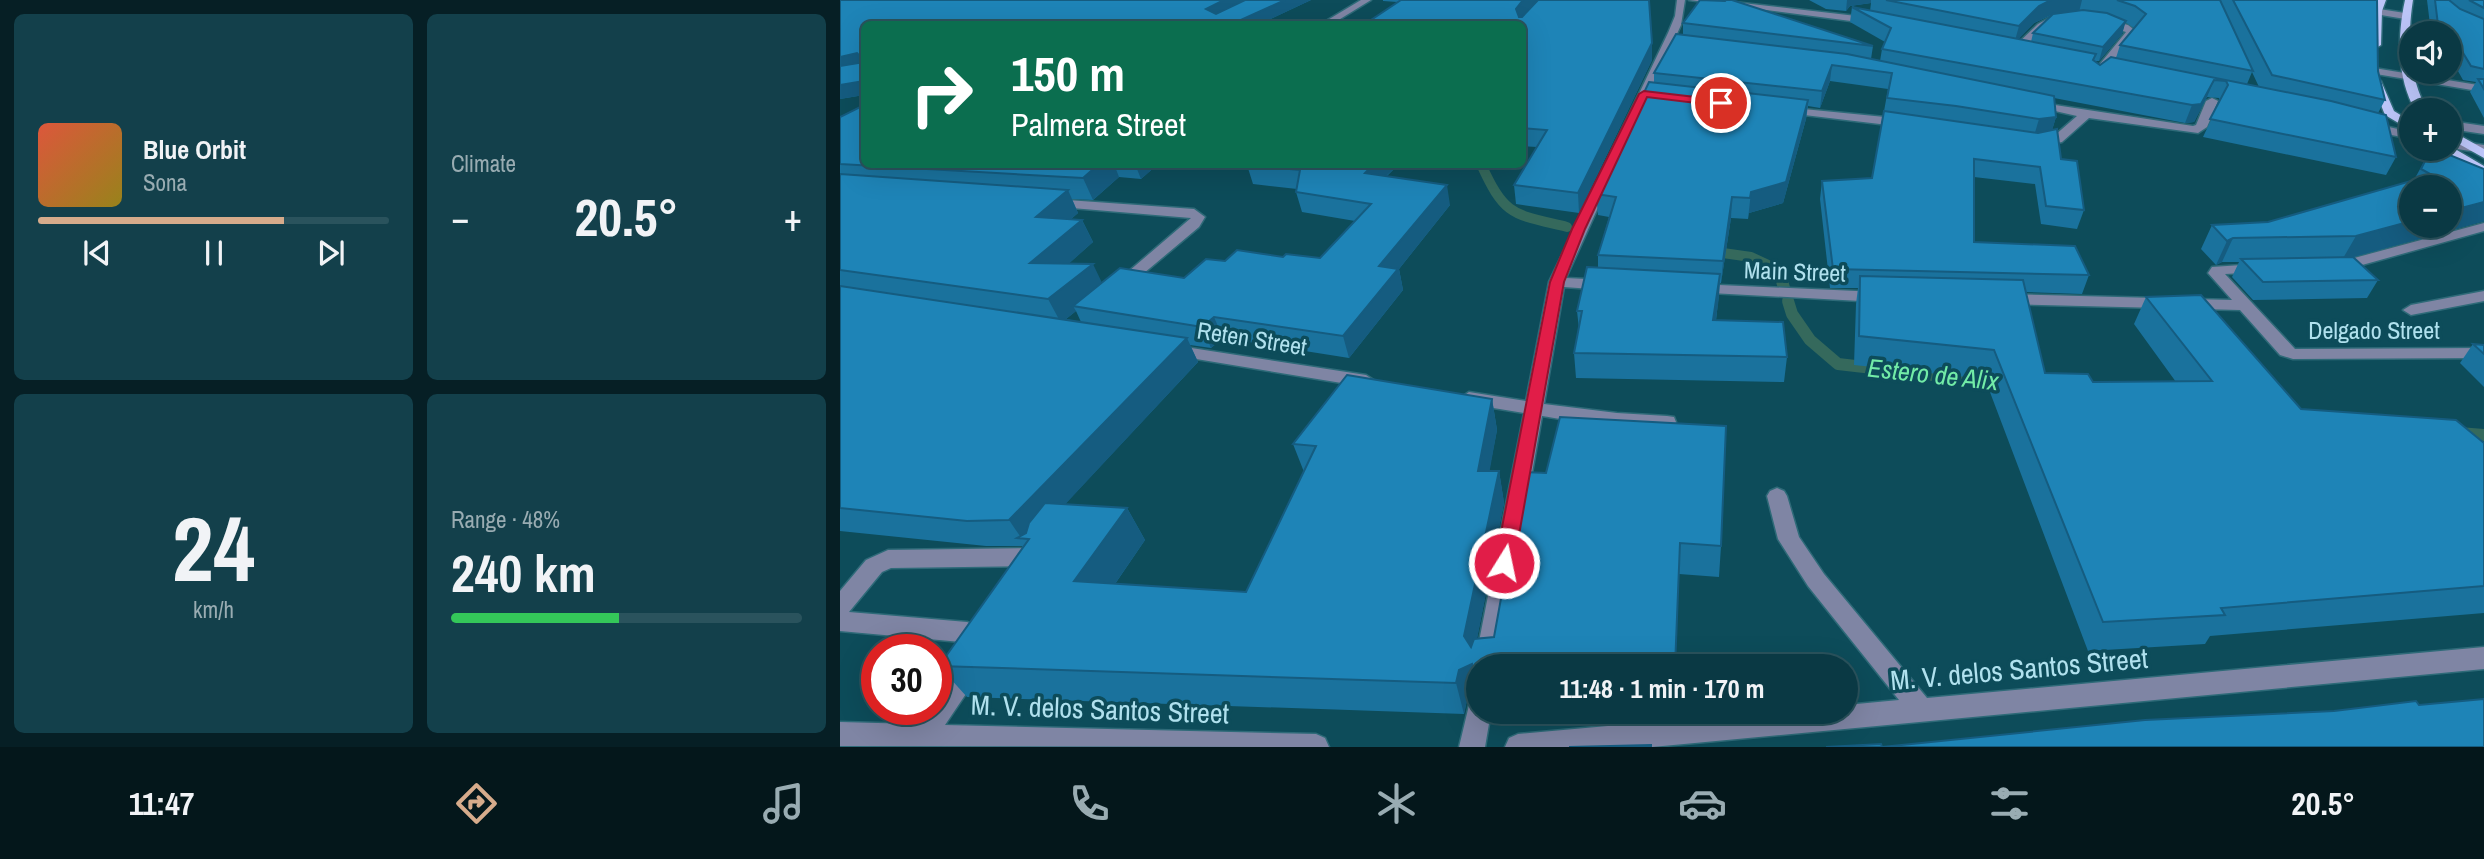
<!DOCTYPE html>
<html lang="en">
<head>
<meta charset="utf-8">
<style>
	:root { --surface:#0a3944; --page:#13404b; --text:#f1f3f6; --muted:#99acb2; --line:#2a535d; --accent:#d6ab8b }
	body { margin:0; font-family:"Archivo Narrow",sans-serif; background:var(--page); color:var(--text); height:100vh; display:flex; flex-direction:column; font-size:26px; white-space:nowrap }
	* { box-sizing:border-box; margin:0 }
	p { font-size:23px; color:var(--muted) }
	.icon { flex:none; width:38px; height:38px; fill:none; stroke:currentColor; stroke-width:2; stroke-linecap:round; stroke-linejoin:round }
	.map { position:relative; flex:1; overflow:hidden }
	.sheet { display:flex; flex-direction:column; gap:14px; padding:14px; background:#061f25; width:840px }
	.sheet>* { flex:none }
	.hud { position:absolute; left:21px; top:21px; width:665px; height:147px; border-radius:10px; box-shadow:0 7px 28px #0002,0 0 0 2px var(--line); background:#0b6e4f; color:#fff; overflow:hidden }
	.buttons { position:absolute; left:1559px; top:21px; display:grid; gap:14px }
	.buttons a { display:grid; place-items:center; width:63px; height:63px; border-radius:50%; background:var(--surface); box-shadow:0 7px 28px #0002,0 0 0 2px var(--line); font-size:35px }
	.speed { position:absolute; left:21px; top:634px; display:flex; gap:14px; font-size:35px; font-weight:700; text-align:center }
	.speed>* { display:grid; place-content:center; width:91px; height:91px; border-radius:50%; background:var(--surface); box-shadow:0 7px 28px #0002,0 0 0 2px var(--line); line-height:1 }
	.speed .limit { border:10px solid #d22; background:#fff; color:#111 }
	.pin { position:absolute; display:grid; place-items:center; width:60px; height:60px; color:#fff; margin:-30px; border:4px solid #fff; border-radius:50%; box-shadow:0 2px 7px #0007 }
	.me { position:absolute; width:77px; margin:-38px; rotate:10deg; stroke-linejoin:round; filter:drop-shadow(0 0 5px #0008) }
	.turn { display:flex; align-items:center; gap:24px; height:147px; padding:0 35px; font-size:32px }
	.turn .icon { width:91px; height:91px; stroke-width:2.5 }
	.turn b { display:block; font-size:49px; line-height:60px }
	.big { font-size:52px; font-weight:700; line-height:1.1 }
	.sheet .widget { flex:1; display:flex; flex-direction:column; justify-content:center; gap:10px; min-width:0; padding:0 24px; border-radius:10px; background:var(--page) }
	.sheet .dial { align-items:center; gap:0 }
	.dial b { font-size:91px; line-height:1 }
	.song { display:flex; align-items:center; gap:21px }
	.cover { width:84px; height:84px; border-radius:10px; background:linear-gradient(135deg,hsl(10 70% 55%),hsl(50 70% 35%)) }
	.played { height:7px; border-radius:4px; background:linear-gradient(90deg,var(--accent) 70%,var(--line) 70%) }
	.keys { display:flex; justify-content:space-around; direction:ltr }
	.heat { display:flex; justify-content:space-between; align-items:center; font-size:38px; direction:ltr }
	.charge { height:10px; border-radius:5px; background:linear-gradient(90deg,#34c759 48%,var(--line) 0) }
	.sheet .tiles { flex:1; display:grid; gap:14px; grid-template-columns:repeat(2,1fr) }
	.trip { position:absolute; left:626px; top:654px; width:392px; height:70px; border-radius:35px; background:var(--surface); box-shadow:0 7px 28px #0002,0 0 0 2px var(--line); font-weight:700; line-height:70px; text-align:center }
	.tabs { display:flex; height:112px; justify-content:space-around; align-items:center; background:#04171b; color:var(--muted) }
	.tabs .icon { width:49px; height:49px }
	.tabs .active { color:var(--accent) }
	.tabs b { font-size:32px; color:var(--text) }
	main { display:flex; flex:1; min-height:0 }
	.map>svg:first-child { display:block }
</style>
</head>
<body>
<main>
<section class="sheet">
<div class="tiles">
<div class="widget">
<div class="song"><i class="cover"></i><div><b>Blue Orbit</b><p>Sona</p></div></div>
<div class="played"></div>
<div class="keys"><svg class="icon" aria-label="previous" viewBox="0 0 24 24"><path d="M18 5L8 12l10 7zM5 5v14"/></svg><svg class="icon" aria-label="pause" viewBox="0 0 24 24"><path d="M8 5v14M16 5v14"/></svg><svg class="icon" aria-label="next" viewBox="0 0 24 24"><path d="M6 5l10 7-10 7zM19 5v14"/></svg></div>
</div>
<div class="widget"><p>Climate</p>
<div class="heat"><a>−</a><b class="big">20.5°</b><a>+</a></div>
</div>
<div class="widget dial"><b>24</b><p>km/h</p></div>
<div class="widget"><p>Range · 48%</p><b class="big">240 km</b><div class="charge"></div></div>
</div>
</section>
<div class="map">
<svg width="1644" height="747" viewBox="0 0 1644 747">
	<rect width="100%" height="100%" fill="#0d4c5a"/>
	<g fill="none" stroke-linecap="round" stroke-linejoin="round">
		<g stroke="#35695c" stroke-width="10">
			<path d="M641,164C665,217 673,214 727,227"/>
			<path d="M869,251L911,257L939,270L941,276"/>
		</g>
		<g stroke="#35695c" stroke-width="12">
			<path d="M940,274L944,288"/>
			<path d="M948,301L952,314L970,340L998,364L1163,383"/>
			<path d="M1619,433L1644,435"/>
		</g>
		<defs>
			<g id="minor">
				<path d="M521,0H531L492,24H481Z"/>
				<path d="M837,0H845L841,25L726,278L766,280L774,285L766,290L724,287L704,404L777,413L827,416L834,417L836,422L834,427C802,435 735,421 702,416L658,667H639V675L634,667L684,413L629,404L620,398L629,392L686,401L709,282L828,33L835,16Z"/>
				<path d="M849,0H876L1034,18L1039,21L1034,24Z"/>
				<path d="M1520,6L1565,13L1570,16L1565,19L1517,11V7Z"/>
				<path d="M1209,18L1217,20L1204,28L1180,53H1172V49L1198,24Z"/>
				<path d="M1261,18L1288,25L1297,32L1259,78L1255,79L1250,76L1286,32L1258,23L1256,21Z"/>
				<path d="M1534,68L1644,86V92L1530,73L1529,71Z"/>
				<path d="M1372,98L1378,101L1367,127L1358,133L1249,118L1222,142L1196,147L1190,143L1214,136L1237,116L1189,105V101L1353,126L1356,125L1366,101Z"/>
				<path d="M943,107L1065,119L1071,123L1065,127L939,112L937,110Z"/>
				<path d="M1610,121L1644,126V134L1610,129Z"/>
				<path d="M1530,123L1572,132V139L1526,130V124Z"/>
				<path d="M1610,140L1644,145V153L1610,148Z"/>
				<path d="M213,199L354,209L365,217L359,227L285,289H275L272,286L275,283L351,218L208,206L206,203Z"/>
				<path d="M1644,223V231L1497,272L1489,267L1492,264Z"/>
				<path d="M1417,264L1425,269L1422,272L1385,274L1455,349L1644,348V358L1453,359L1440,355L1400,310L1165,304L1157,299L1165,294L1392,300L1368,273L1372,267Z"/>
				<path d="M857,284L1039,292L1047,297L1039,302L852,292L849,289L852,286Z"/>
				<path d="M1644,291V301L1571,315L1563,310L1571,305Z"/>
				<path d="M332,345L526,375L535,381L526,387L326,354L324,350Z"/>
				<path d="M937,488L944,491L947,496L959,537L984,574L1087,698L1644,647V669L812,747H665L669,738L678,734L924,712H1006V705L1059,700L968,586L938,539L927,496L930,491Z"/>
				<path d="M198,548L206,551L209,557L206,563L198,566L51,568L42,572L9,612L127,622L135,625L148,643L140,673L105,725L476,734L485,738L489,747L0,746V722L75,724L86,709H96C96,684 118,669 124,645L121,642L0,631V591L26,560L48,550Z"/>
				<path d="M639,697V712H651L645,747H619L630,701Z"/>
			</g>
			<g id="major">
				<path d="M1538,0H1546L1542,11L1541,45L1536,48L1531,45L1532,11Z"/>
				<path d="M1565,0H1573C1567,38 1569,76 1587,110H1575C1557,78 1557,36 1565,0Z"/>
				<path d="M1533,81H1541L1554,111L1572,122V131L1545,115L1532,83Z"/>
				<path d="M1610,130L1644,149V158L1610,139Z"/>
				<path d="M1610,146L1644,166V175L1600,149H1610Z"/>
			</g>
		</defs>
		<use href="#minor" stroke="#2e6a78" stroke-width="3"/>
		<use href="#major" stroke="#2e6a78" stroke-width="3"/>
		<use href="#minor" fill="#7f85a4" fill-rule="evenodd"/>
		<use href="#major" fill="#bcc5f8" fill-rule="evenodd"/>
	</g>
	<g fill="#1a729d" fill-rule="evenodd">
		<path d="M0,0H471L420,24H24V95L0,99Z"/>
		<path d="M543,0H697L686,13L812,60L739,213L676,204L674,185L697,147L682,146V24L557,2L543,1Z"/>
		<path d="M969,0H1537L1538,71L1545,100L1538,113L1556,157L1546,175L1363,137L1380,101L1379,98L1367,97L1354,122L1345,123L1214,98L1216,117L1212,130L1221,159L1244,210L1237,229L1201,224L1195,184L1134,177V242L1249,275L1242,294L1186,292L1205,373L1253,382H1336L1294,324L1306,297L1461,409L1644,443V613L1370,636L1365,644L1248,651L1145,379L1014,365L1016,304L1018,288H990L980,199L982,181L1032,178L1048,89L990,81L980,108L968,106L966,119L943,203L909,213L908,219L891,218L881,283H880L876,321L947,357L944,382L736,378L734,353L739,329L737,311L758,268V255L769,217L758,215L756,194L814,83V73L843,35V23L1033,46L1031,59L1040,61L1042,49L1045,42L1010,22L1012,7L1030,11L1031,3L1010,6L1006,11L986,9ZM1212,15L1193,33L1191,42L1178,39L1194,23ZM1285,22L1294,28L1280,45L1276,58L1260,65L1254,61H1259L1282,34ZM1412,72L1419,87L1407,84Z"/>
		<path d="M1587,0H1644V118L1630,92L1636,82L1623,80L1610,57V33H1591Z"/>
		<path d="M0,117L24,164H318L301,179L279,177L253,200L232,199L238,213L231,219L242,220L253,242L228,264L262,283L344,278L385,261L443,257L480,258L515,221L462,212L456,192L457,189L413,184L407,165L408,164H559L547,176L610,205L559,269L563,290L509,358L383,338L371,348L350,345L358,362L225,504L287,508L305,540L275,584L406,592L464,472L453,444L652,399L657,430L649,471H659L664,503L637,638L654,637L684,472L881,546L879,577L839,574L639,667V698L638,695L627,700L624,714L127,697L99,666L183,548L182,546H146L0,531ZM236,311L241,322L226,319Z"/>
		<path d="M1591,149L1644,169V221L1513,257L1538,280L1527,298L1413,300L1392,277L1399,262H1382L1376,265L1361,249L1372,225L1428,222L1574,180Z"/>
		<path d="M1633,344L1644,345V387L1620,363Z"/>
		<path d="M652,712H698L653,714Z"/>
	</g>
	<g fill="#155c80">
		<path d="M384,0H408L369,20L366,9Z"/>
		<path d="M445,0H471L420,24H392Z"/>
		<path d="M683,0H697L677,24L676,9Z"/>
		<path d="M1007,0H1031V3L1010,6L1006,11Z"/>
		<path d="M1211,0H1242L1239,12L1213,14L1194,23L1174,44L1179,26L1199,6Z"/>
		<path d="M1286,21L1282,34L1259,61L1263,47Z"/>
		<path d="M812,43V60L739,213L738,193Z"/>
		<path d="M17,53L24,65L0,70V57Z"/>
		<path d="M992,65L990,81L980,108L982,91Z"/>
		<path d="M1374,80L1367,97L1354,122L1345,123L1352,105Z"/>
		<path d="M24,81V95L0,99V85Z"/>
		<path d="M968,100L966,119L943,203L909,213L908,219L911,192Z"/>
		<path d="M1216,117L1211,134L1194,136L1199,119Z"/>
		<path d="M259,164H274L279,177L253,200L243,178Z"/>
		<path d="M295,164H318L301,179Z"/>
		<path d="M534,164H559L529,192L525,173Z"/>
		<path d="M607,185L610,205L559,269L563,290L509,358L503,336L539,266Z"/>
		<path d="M228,190L238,213L207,240L196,217Z"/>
		<path d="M892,197L891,218L881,283L883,261Z"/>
		<path d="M1644,202V221L1502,260L1516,236L1572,221V226H1610V211Z"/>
		<path d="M242,220L253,242L203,287L190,263Z"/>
		<path d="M1393,238L1382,262L1376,265L1387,241Z"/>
		<path d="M253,264L264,287L233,306L236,311L221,323L208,299Z"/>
		<path d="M880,274L879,298L872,345L873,320Z"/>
		<path d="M374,317L383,338L371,348L362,327Z"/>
		<path d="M347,338L358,362L191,541L189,539H182L169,520Z"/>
		<path d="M652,399L657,430L644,502L638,471Z"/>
		<path d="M659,471L664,503L632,664L638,695L627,700L624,714L616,683L624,636Z"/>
		<path d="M287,508L305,540L255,613L234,581Z"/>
	</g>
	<g fill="#1e84b7" stroke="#155c80" stroke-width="2">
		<path d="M0,0H384L366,9L376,14L405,0H445L392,24H249L209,20L205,24H24V81L0,85V66L19,63L20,56L17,53L0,57Z"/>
		<path d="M561,0H683L676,9L679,17H682L698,0H809L812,43L738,193L674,185L707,130L682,128V24H525Z"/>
		<path d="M860,0L885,1L886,0H892L1033,46L843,23Z"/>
		<path d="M1046,0H1211L1199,6L1179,26Z"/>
		<path d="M1277,0H1380L1413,71L1280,45L1306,14L1295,6Z"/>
		<path d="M1393,0H1537L1538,71L1545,100L1432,75Z"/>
		<path d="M1595,0H1609L1620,9L1644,19V69L1631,66L1617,43L1610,42V33H1599Z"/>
		<path d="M1629,0H1644V8Z"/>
		<path d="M1012,7L1256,54L1253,60L1260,65L1271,57L1491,101L1546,115L1556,157L1370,119L1388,85L1386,81L1374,80L1361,104L1352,105L1042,49L1051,28Z"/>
		<path d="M1243,10L1267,13L1286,21L1263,47L1193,33L1213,14Z"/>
		<path d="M836,34L1007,54L1214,96L1216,117L1199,119L1116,106L1047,98L1052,73L992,65L982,91L814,73Z"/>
		<path d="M1638,79H1644V89Z"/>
		<path d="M809,82L968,100L946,182L911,192L910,198L892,197L883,261L758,255L776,197L756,194Z"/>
		<path d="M24,105V164H259L243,178L0,164V117Z"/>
		<path d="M1044,111L1198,133L1217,129L1221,159L1237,161L1244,210L1206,206L1200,167L1134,159V242L1235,246L1249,275L993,269L982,181L1032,178Z"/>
		<path d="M1591,149H1595L1644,169V202L1610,211V187H1572V221L1516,236L1393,238L1387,241L1372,225L1428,222L1592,175L1581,169Z"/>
		<path d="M408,164H534L525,173L607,185L539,266L558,269L503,336L374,317L362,327L233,306L280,268L344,278L366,259L385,261L397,250L443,257L446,254L480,258L531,204L456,192L460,170L407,165Z"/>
		<path d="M0,174L228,190L196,217L242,220L190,263L253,264L208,299L0,270Z"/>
		<path d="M1513,257L1538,280L1423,282L1401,259Z"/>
		<path d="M747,267L880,274L873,320L943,322L947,357L734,353L742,311H737Z"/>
		<path d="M1020,276L1183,280L1205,373L1248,374L1253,382L1372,381L1306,297L1361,295L1461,409L1616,420L1644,443V586L1381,608L1385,615L1263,622L1154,350L1019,336Z"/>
		<path d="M0,286L347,338L169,520L127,521L0,508Z"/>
		<path d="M1633,344L1644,345V354Z"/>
		<path d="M507,375L652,399L638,471H659L624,636L631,647L634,639L654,637L684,472L706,473L720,417L886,426L881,546L840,543L835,667H639V679H634L632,664L619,670L616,683L99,666L189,539L177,538L186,533L189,523L205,503L287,508L234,581L406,592L476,446L453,444Z"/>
		<path d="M1644,699V747H986L1041,744L1042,747L1305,720L1494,711L1576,701L1579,705Z"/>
		<path d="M811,745V747H729Z"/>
	</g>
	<path fill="#e11d48" stroke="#92132f" stroke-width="2" d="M804,91L881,100L886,103L881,106L807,97L745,229L724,282L674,563L672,569L664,571L657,569L655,563L710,282L732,229L799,94Z"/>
	<g text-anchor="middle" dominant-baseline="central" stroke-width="7" stroke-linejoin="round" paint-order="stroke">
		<g font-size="24" fill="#b0e1ee" stroke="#0d4c5a">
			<text transform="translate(955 271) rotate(2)">Main Street</text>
			<text x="1534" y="330">Delgado Street</text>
			<text transform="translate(412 338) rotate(9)">Reten Street</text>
		</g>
		<g font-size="26" font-style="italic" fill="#72eba7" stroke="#0d4c5a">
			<text transform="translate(1093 374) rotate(6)">Estero de Alix</text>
		</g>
		<g font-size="28" fill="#b0e1ee" stroke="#0d4c5a">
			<text transform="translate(1179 669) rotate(-5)">M. V. delos Santos Street</text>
			<text transform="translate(260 709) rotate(2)">M. V. delos Santos Street</text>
		</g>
	</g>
</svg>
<div class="buttons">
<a><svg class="icon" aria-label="sound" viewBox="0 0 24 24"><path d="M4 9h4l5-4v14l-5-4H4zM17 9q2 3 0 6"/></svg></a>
<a>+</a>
<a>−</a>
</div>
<div class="speed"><div class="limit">30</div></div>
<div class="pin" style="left:881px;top:103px;background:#d93025"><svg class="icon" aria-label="arrive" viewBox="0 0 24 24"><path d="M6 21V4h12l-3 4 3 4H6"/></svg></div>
<svg class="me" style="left:664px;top:563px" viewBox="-20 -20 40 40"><circle r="17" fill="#e11d48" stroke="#fff" stroke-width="3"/><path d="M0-11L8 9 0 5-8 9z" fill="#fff"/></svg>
<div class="trip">11:48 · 1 min · 170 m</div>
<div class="hud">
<div class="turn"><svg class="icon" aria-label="right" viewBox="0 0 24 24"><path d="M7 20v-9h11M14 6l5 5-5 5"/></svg><div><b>150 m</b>Palmera Street</div></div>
</div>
</div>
</main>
<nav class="tabs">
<b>11:47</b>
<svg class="icon active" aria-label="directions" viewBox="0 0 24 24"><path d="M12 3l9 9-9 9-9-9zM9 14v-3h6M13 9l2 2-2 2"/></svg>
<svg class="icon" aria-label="music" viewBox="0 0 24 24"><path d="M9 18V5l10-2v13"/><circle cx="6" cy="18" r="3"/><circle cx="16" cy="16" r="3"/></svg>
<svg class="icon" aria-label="phone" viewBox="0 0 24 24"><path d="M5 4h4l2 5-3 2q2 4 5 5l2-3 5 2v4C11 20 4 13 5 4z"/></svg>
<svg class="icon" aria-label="climate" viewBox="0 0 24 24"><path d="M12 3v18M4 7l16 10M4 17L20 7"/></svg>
<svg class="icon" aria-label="car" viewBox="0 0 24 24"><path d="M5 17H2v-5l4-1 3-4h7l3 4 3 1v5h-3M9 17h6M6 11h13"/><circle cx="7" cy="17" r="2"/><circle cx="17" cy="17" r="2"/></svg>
<svg class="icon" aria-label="filters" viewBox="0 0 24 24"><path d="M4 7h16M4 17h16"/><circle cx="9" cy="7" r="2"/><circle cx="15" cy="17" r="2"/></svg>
<b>20.5°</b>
</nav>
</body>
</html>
